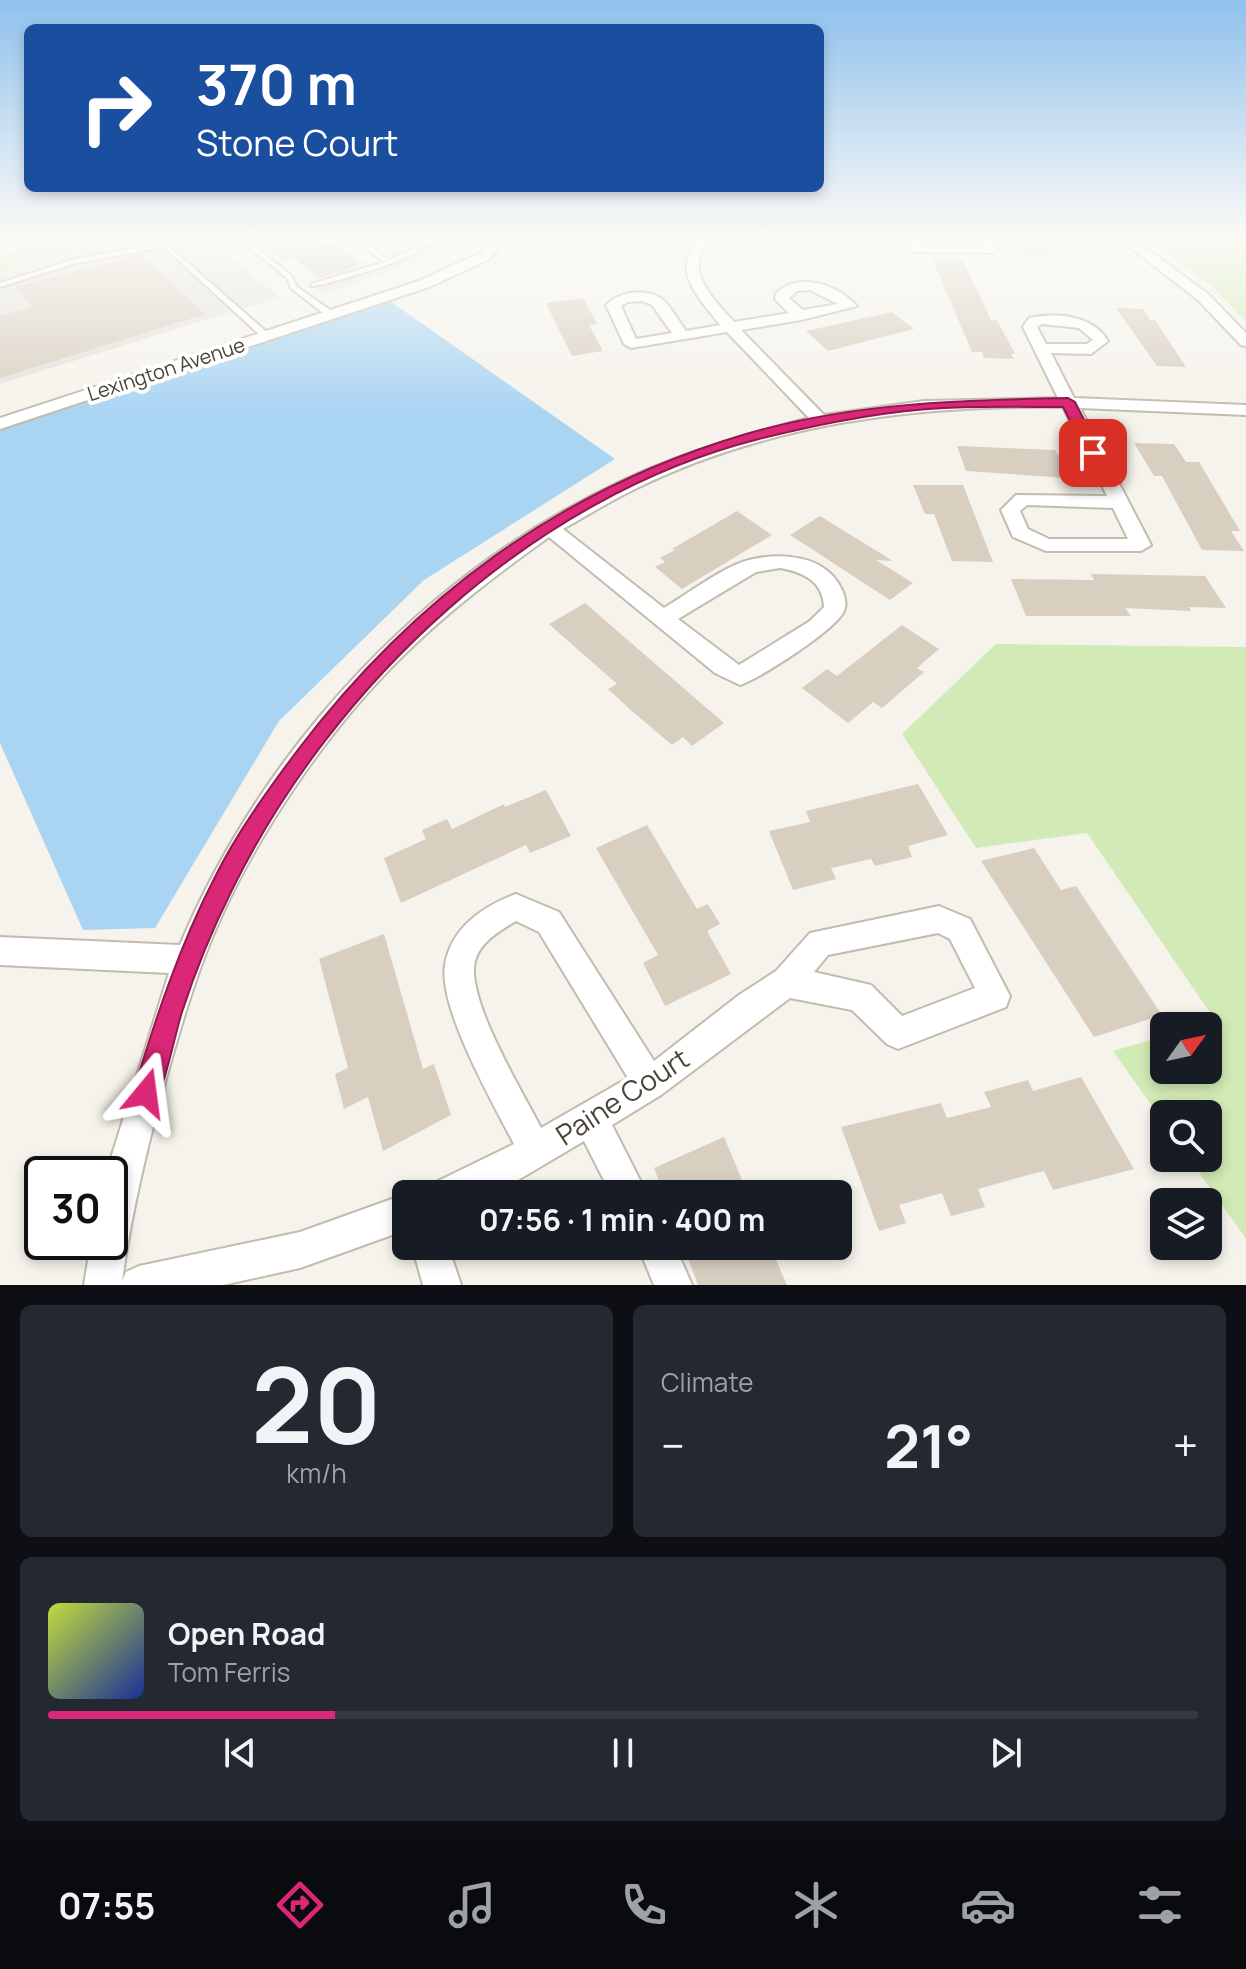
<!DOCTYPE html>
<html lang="en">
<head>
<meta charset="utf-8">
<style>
	:root { --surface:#171b24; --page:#242831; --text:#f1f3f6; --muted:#9ea1a6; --line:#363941; --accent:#db2777 }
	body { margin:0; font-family:Manrope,sans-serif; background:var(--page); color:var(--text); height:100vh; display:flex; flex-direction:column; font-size:30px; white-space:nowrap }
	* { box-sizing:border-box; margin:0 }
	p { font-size:26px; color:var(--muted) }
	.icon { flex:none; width:44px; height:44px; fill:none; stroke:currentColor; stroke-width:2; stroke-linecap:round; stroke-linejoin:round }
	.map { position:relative; height:1285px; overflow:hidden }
	.sheet { display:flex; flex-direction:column; gap:20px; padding:20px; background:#0d0f14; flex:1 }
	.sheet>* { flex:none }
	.banner { position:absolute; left:24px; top:24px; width:800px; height:168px; border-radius:12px; box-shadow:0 4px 12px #0003; background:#1a4fa0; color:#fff; overflow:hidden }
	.needle { width:52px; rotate:57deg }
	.buttons { position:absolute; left:1150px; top:1012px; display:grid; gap:16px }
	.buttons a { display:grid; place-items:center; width:72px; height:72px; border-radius:12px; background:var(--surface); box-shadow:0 4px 12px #0003; font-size:40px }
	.speed { position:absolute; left:24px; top:1156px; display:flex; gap:16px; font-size:40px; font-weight:700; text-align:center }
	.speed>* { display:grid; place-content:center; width:104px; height:104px; border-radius:50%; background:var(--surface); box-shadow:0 4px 12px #0003; line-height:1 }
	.speed .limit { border:4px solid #111; border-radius:12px; background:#fff; color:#111 }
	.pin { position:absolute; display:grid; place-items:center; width:68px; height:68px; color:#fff; margin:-34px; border-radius:16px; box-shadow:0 4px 12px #0006 }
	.me { position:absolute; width:88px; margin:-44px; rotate:16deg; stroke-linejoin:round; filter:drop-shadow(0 0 6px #0008) }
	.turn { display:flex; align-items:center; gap:28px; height:168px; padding:0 40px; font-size:36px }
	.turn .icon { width:104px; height:104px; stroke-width:2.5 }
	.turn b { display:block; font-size:56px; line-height:68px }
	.big { font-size:60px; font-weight:700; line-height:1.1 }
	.sheet .widget { flex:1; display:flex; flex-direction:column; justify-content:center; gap:12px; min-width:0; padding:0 28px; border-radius:12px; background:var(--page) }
	.sheet .dial { align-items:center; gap:0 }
	.dial b { font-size:104px; line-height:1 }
	.song { display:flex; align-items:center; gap:24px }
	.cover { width:96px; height:96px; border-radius:12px; background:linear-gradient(135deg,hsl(70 70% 55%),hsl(230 70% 35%)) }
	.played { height:8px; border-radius:4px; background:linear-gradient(90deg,var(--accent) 25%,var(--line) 25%) }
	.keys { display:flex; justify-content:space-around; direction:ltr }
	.heat { display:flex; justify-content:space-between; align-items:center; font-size:44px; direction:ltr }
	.sheet .tiles { flex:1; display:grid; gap:20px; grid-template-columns:1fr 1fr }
	.widget:last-child { grid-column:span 2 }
	.trip { position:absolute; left:392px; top:1180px; width:460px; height:80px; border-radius:12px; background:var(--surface); box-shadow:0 4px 12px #0003; font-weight:700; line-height:80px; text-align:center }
	.tab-bar { display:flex; height:128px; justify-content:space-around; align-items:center; background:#090b0e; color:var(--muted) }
	.tab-bar .icon { width:56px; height:56px }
	.tab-bar .active { color:var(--accent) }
	.tab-bar b { font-size:36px; color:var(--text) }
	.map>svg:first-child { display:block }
</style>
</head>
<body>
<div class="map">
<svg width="1246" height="1285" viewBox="0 0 1246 1285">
	<rect width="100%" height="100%" fill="#f6f3ec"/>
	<path fill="#e6e2dd" d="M140,234H205L279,297L0,384V270Z"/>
	<g fill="#d2eab5">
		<path d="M72,234H140L0,270V257L40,239Z"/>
		<path d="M1141,234H1246V322L1211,285Z"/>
		<path d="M996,644L1246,647V1239L1189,1158H1208V1114H1164V1123L1113,1051L1164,1036V1070H1208V1026H1198L1215,1020L1087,833L976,848L902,734Z"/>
	</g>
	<path fill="#e5e3e0" d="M349,234H448L460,235L423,259L325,294L313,285L387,261Z"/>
	<path fill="#a9d4f2" d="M384,297L615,459L424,580L279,721L155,928L83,930L0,743V424Z"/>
	<g fill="#d8cfc1">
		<path d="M279,234H309L325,245L333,243L365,264L320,278L292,257L284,260L257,240Z"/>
		<path d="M1014,234H1037L1051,254H1026Z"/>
		<path d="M141,254L205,314L0,378V316L32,307L15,287Z"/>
		<path d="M933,260H963L991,320H997L1015,354H1011L1014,359L984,358L982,352H972Z"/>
		<path d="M583,298L597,324L589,325L603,351L572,356L546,303Z"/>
		<path d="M1116,308L1143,309L1150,320H1155L1186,367L1157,366Z"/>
		<path d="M892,312L914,329L828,351L806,331Z"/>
		<path d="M1134,443L1174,444L1186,462H1199L1240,531H1231L1244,551L1202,550L1162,476H1154Z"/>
		<path d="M957,446L1055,450L1058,455H1071L1083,479L966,471Z"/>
		<path d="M913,485H963L993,562L952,561L934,514H925Z"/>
		<path d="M737,511L772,535L682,589L655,567L665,562L660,558L675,550L672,549Z"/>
		<path d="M820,516L893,561L876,560L913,583L890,600L790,535Z"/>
		<path d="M1091,574L1205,576L1226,608L1189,607L1191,611L1125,608L1131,616H1026L1011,579L1094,580Z"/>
		<path d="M585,603L652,661L724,723L692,746L683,737L672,745L632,711L608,689L617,684L549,624Z"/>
		<path d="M902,625L939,649L917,668L924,672L882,708L873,702L848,723L802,688L827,669L837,676Z"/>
		<path d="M918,784L948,835L908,846L912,857L875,866L871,859L831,868L836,879L793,890L769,831L810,822L806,811Z"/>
		<path d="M546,790L571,836L530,853L526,845L401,903L384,858L426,839L422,830L447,819L452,829L504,804L505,807Z"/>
		<path d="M647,825L697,909L708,904L720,924L707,931L731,974L665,1006L643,963L658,955L596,848Z"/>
		<path d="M1034,848L1061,890L1076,886L1162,1015L1094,1037L981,861Z"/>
		<path d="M384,934L423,1069L434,1064L451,1115L383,1151L368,1097L344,1109L335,1074L348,1068L319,959Z"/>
		<path d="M1081,1077L1134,1169L1053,1190L1044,1171L1024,1176L978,1189L985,1207L951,1216L942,1193L899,1205L906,1223L879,1231L841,1127L941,1103L947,1118L991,1107L984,1092L1028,1080L1033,1091Z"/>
		<path d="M724,1137L748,1194H664L654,1168Z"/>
		<path d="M683,1246H770L787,1285H698Z"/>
	</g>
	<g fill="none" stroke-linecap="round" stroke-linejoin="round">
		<defs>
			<g id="service">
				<path d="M233,234H240L292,276L296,286L334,313V317H328L291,288L287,278Z"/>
				<path d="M346,234H353L389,260L409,251L434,234H441C414,259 377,269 342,279C331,282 321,286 311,286V284L384,262Z"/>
				<path d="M165,243L269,334V338H263L164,247L76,263L0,287V283L75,259Z"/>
			</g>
			<g id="minor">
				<path d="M497,234H509L490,259L429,287L0,429V418L419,281L480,253Z"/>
				<path d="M705,234H718C712,240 705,246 701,254C690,278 720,306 734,322L789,313L775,299L776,293C800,271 838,285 857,306L801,320L741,330L824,415L924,401L1058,398L1023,327L1029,318C1056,312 1093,315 1108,341L1091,354L1051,353L1074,398L1246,405V415L1080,408L1151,545L1141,551H1046L1013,537L1001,510L1016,495L1107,496L1063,407C917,405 770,423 637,488C612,500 588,515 563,529L664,608C686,595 726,565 749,560C781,552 825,555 841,588C845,595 847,605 844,611C836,630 760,678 740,685L715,673L549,537C499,573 451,609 407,652C330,726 257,833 215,931C194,980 179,1033 164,1086C146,1151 131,1215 122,1281L126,1272L139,1266L300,1232L406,1194V1230L300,1268L223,1285H84L91,1242H110V1174H106L169,973L0,965V937L180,945C264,745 429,569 626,479C685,452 746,435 809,418L727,332L631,348L624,344L606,305C619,292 645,287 662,299C671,306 679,322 686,331L720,325C696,294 667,267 705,234ZM810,290L838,304L803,310L789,298L797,291ZM642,301L652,305L672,333L636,339L621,306L628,302ZM1042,324L1079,328L1093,340L1087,344H1046L1037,327ZM1027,505L1113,508L1128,539H1049L1028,529L1020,511ZM780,568C803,572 823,581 824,607L810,621L739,665L678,619L756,572Z"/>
				<path d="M904,234H916L921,244L983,245L977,234H989L998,249L992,253L917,252L912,251Z"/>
				<path d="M1113,234H1127L1208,294L1246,333V346L1241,345L1198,300Z"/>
				<path d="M516,894L559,912L654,1061L739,995L776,971L810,933L939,906L970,919L1010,996L1006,1007L898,1049L887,1044L852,1010L790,998L661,1095L612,1125L647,1194H611L584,1141L518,1180L488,1194H431L436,1182L514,1144C494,1105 438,1008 445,965C451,928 483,906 516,894ZM516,921L539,932L628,1078L541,1128C524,1094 462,994 476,958C482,941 501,930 516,921ZM938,933L950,939L975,988L902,1016L871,985L814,972L828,955Z"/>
				<path d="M412,1246H448L461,1285H423Z"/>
				<path d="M638,1246H675L692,1285H654Z"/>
			</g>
		</defs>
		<use href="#service" stroke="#c2bbae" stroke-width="4"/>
		<use href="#minor" stroke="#c2bbae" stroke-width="4"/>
		<use href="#service" fill="#fff" fill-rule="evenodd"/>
		<use href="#minor" fill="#fff" fill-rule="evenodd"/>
	</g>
	<linearGradient id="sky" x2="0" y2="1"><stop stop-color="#8fc1ec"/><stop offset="0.57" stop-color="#fbfaf6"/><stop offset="1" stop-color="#fbfaf6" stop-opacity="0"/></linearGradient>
	<rect width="1246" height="414" fill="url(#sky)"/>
	<path fill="#db2777" stroke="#8e194d" stroke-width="2" d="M1068,398L1075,402L1101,453L1099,456H1088L1063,407C1024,407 984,406 944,408C882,411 819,424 759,439C533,496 333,684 232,890C213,928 195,972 182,1012C173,1042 168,1073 156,1102L146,1106L137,1102L133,1093C155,1020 179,947 214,879C236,834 267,791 297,751C414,597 560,489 746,434C851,403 960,400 1068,398Z"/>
	<g text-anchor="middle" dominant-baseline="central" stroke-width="8" stroke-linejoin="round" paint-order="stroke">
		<g font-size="20" fill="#4b4439" stroke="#fff">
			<text transform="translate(166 369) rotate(-18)">Lexington Avenue</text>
		</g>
		<g font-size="28" fill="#4b4439" stroke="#fff">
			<text transform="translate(622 1096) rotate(-33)">Paine Court</text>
		</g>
	</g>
</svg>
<div class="buttons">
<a><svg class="needle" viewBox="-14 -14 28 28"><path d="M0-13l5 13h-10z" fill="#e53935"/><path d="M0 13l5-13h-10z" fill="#9ea1a6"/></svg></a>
<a><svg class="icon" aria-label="search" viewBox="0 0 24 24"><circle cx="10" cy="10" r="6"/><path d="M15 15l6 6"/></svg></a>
<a><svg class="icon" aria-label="layers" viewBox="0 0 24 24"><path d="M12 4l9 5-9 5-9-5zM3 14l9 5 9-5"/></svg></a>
</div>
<div class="speed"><div class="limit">30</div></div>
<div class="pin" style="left:1093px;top:453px;background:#d93025"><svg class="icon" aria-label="arrive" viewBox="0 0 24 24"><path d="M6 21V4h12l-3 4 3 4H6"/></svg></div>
<svg class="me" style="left:146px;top:1093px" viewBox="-20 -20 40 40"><path d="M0-17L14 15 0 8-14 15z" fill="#db2777" stroke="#fff" stroke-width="4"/></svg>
<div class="trip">07:56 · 1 min · 400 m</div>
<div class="banner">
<div class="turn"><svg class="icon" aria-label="right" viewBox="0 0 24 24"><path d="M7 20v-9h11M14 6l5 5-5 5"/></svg><div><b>370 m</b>Stone Court</div></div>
</div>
</div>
<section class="sheet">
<div class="tiles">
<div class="widget dial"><b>20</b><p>km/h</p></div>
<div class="widget"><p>Climate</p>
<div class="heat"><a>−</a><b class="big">21°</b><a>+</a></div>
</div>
<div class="widget">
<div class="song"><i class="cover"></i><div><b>Open Road</b><p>Tom Ferris</p></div></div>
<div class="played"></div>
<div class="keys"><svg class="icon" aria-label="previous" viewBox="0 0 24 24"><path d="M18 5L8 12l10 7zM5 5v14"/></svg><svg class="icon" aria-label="pause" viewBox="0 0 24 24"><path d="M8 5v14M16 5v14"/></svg><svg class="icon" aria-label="next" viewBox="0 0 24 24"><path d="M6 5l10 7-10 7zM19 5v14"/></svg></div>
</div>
</div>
</section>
<nav class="tab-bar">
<b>07:55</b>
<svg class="icon active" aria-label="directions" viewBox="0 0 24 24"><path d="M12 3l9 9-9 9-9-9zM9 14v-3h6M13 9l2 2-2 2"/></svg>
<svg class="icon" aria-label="music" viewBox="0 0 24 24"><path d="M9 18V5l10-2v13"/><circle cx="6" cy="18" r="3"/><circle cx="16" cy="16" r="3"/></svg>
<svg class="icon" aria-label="phone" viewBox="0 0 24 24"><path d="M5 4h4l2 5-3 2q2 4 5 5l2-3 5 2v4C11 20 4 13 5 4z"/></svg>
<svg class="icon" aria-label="climate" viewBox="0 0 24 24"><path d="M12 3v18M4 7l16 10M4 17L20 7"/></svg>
<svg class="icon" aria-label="car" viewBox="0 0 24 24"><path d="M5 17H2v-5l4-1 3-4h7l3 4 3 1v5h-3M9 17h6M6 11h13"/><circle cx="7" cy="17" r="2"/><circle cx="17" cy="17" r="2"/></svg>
<svg class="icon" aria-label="filters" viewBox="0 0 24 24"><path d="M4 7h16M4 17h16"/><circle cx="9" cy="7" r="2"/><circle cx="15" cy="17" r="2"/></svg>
</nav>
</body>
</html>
